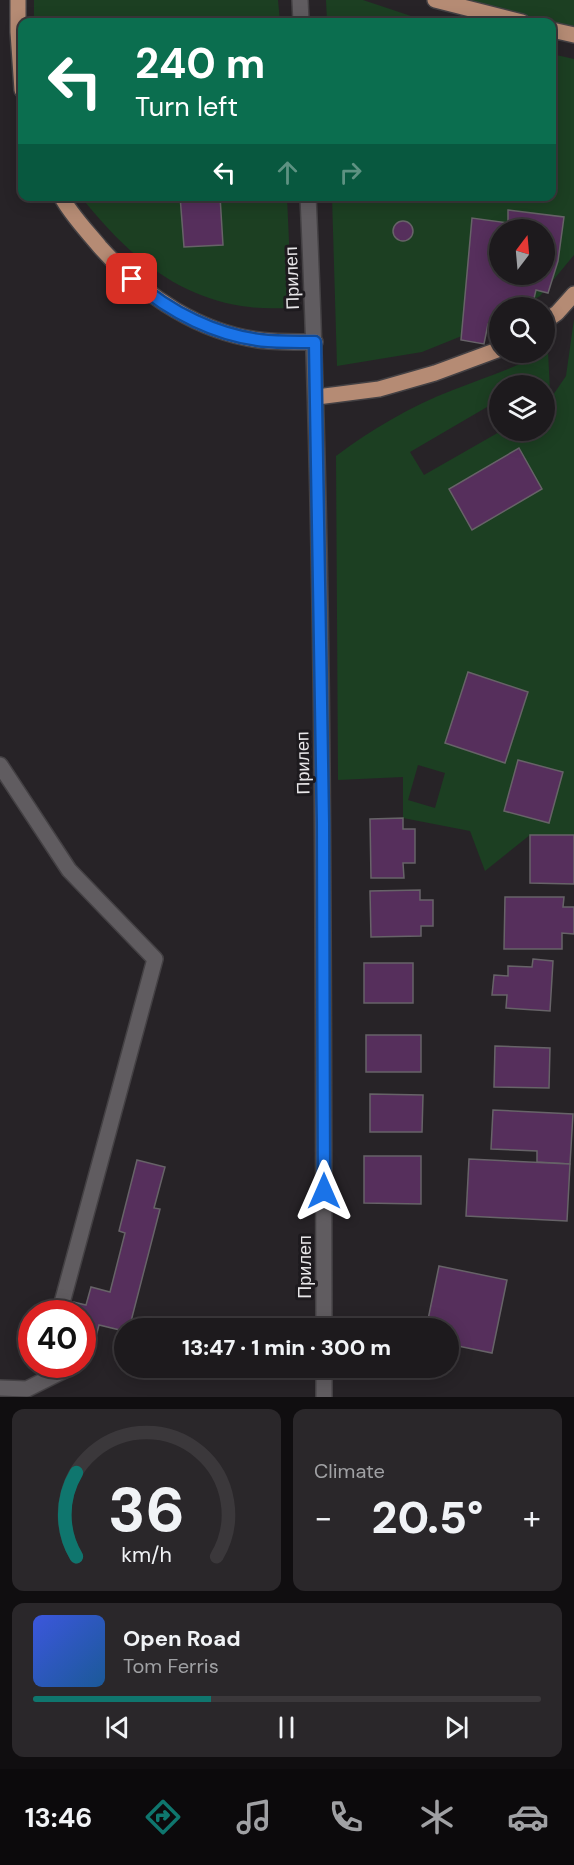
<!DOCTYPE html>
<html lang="en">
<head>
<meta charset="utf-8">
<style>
	:root { --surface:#1d1a1d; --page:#2a272a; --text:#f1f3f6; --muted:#a0a1a4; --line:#3b383b; --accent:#0f766e }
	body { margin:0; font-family:"DM Sans",sans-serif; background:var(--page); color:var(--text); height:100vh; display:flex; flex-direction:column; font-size:22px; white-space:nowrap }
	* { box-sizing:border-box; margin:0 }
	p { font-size:20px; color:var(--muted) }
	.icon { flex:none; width:33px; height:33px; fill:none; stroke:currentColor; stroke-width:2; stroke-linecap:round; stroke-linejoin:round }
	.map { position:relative; height:1397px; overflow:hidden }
	.drawer { display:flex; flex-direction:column; gap:12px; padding:12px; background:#100e10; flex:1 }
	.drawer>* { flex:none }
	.banner { position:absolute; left:18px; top:18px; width:538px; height:183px; border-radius:12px; box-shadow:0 3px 15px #0003,0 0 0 2px var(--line); background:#0b6e4f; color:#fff; overflow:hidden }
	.needle { width:39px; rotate:16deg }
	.controls { position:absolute; left:489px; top:219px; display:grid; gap:12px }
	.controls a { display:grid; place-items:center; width:66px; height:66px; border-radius:50%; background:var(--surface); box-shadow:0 3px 15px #0003,0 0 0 2px var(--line); font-size:30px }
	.speed { position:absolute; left:18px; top:1300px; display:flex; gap:12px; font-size:30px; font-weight:700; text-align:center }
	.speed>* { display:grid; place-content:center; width:78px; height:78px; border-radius:50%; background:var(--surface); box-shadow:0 3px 15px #0003,0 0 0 2px var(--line); line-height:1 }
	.speed .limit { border:9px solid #d22; background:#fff; color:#111 }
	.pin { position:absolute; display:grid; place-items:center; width:51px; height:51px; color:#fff; margin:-26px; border-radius:12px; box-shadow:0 3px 9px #0006 }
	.me { position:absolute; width:66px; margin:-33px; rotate:0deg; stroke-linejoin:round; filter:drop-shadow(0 0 4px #0008) }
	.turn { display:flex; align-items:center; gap:21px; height:126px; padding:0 18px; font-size:27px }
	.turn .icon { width:78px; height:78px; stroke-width:2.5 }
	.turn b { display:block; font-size:42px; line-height:51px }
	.lanes { display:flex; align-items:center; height:57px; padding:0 18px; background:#0003; justify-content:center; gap:30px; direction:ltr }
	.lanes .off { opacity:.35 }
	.big { font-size:45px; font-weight:800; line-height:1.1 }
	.drawer .card { flex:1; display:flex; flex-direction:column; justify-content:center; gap:9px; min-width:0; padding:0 21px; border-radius:12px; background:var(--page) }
	.drawer .dial { align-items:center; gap:0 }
	.dial svg { height:156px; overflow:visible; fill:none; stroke:var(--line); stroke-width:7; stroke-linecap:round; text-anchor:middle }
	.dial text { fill:var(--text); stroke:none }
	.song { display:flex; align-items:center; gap:18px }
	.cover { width:72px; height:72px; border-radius:9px; background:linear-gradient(135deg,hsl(230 70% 55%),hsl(210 70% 35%)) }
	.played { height:6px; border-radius:3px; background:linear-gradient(90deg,var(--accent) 35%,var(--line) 35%) }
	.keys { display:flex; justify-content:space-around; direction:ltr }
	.heat { display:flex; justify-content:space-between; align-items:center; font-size:33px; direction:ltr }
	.drawer .tiles { flex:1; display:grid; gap:12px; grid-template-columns:1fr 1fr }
	.card:last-child { grid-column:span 2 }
	.trip { position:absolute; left:114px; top:1318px; width:345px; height:60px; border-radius:30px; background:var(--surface); box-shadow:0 3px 15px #0003,0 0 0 2px var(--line); font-weight:800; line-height:60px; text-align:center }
	.dock { display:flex; height:96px; justify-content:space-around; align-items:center; background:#0c0a0c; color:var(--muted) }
	.dock .icon { width:42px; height:42px }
	.dock .current { color:var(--accent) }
	.dock b { font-size:27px; color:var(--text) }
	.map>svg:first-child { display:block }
</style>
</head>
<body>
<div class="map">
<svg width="574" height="1397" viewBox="0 0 574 1397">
	<rect width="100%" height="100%" fill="#272327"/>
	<g fill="#1c3f22" fill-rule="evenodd">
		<path d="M34,0H278L280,22H34Z"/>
		<path d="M326,0H363L429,22H327Z"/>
		<path d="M435,0H574V35L552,30V22H522Z"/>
		<path d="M552,54L574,59V255L540,296L521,307L500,308L499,321L422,352L337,366L332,197L552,196ZM500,230H544V274H500Z"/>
		<path d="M81,197H287L292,308C278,308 264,309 250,307C176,299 125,252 81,197Z"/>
		<path d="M574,319V835H530L485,871L470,831L403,818V777L338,780L336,456C372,429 411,406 453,390C486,377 517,367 548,351L550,391L545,400L544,386H500L499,400L410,452L424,475L501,431L544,430L545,404L553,395L566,376ZM518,448L542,489L473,529L449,489ZM468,673L528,692L505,763L445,743ZM518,760L563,772L549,823L504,810ZM418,765L445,773L435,808L408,800Z"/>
	</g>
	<g fill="#562f5c" stroke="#676368" stroke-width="1.5" fill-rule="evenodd">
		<path d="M180,196H220L223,245L184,247Z"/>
		<path d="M508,210L564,217L558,261L548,293L536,290L532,307L521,304L520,308H500V326L488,324L484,344L461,340L472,218L508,223ZM500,230H544V274H500Z"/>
		<circle cx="403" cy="231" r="10"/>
		<path d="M519,448L542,489L472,530L449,489Z"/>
		<path d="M468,672L528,692L505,763L445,743Z"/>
		<path d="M518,760L563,772L549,823L504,811Z"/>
		<path d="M403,818V829H415V863H403L404,878H371L370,819Z"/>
		<path d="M530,835H574V884L530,883Z"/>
		<path d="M420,890V900H433V926H421V936L371,937L370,891Z"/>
		<path d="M505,897H564L563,907H574V934L562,933V949H504Z"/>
		<path d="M533,959L553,961L550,1011L506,1008L507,995H492L494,975L508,976V966L532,967Z"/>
		<rect x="364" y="963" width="49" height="40"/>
		<rect x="366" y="1035" width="55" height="37"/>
		<path d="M495,1046L550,1048L549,1088L494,1087Z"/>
		<path d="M370,1094L423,1095L422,1132H370Z"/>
		<path d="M493,1110L573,1114L570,1164L537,1162V1151L491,1149Z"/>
		<path d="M364,1156H421V1204L364,1203Z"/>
		<path d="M469,1159L570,1164L567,1221L466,1216Z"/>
		<path d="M137,1160L165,1167L154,1208L160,1209L129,1329H124V1331L99,1325L92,1352L82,1350V1314H70L73,1302L86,1305L91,1287L110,1292L125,1233L119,1231Z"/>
		<path d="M439,1266L507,1280L492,1353L448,1344V1329H426Z"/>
	</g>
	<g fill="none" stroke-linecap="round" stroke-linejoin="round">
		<defs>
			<g id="minor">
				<path d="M300,0L301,22"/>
				<path d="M308,196C325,574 323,951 324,1329"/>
				<path d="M0,765L69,870L155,959L59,1314"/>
				<path d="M324,1368V1397"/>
				<path d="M0,1388L27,1389L73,1366"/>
			</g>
			<g id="major">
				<path d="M18,0V32L22,90"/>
				<path d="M435,0L522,22"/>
				<path d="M552,30L574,35"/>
				<path d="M61,196C71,215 87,231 100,247C143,295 202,336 269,341C284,342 299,342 315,342"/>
				<path d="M544,322L557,313L574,294"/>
				<path d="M317,397L379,389L435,373L500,349"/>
			</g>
		</defs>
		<use href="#minor" stroke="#444144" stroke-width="18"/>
		<use href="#major" stroke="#444144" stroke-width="18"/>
		<use href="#minor" stroke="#605c60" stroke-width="15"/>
		<use href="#major" stroke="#b58b74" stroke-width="15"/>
	</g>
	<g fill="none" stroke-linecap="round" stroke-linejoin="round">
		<defs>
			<path id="route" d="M132,279C169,312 218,337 268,341C284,342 299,342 315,342L323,823L324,1191"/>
		</defs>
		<use href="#route" stroke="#114b97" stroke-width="15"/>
		<use href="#route" stroke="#1a73e8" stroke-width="10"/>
	</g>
	<g text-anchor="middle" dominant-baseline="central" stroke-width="6" stroke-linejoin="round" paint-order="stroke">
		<g font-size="18" fill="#e8e6e8" stroke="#1d1a1e">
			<text transform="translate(292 278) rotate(-92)">Прилеп</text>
			<text transform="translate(303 763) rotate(-91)">Прилеп</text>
			<text transform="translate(305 1267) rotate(-90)">Прилеп</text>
		</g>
	</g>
</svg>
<div class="controls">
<a><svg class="needle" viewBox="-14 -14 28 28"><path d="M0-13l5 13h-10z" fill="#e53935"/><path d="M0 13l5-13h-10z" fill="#a0a1a4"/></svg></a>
<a><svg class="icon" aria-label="search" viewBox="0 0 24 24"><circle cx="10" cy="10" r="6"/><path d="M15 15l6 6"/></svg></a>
<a><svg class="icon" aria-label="layers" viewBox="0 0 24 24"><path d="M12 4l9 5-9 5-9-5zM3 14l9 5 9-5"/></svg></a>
</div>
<div class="speed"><div class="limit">40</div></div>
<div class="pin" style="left:132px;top:279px;background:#d93025"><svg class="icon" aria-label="arrive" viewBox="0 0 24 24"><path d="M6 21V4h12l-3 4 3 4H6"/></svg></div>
<svg class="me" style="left:324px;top:1191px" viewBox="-20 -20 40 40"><path d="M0-17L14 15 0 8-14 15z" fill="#1a73e8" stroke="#fff" stroke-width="4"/></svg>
<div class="trip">13:47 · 1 min · 300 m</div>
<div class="banner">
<div class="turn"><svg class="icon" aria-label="left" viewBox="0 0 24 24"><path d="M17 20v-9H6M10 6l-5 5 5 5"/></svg><div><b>240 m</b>Turn left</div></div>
<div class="lanes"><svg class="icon" aria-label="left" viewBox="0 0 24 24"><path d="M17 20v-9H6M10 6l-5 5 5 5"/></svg><svg class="icon off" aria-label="ahead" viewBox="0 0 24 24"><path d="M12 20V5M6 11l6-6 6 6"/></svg><svg class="icon off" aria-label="right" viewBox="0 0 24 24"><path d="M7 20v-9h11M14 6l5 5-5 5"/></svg></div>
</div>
</div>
<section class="drawer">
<div class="tiles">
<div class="card dial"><svg viewBox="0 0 100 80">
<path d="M14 69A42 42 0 1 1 86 69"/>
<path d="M14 69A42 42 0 0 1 14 26" stroke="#0f766e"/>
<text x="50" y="56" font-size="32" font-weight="700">36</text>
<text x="50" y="72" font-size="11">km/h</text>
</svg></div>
<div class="card"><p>Climate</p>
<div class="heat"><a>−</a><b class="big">20.5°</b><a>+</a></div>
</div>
<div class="card">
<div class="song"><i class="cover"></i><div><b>Open Road</b><p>Tom Ferris</p></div></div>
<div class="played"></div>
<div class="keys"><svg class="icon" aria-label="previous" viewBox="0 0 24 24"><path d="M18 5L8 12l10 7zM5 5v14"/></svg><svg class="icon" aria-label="pause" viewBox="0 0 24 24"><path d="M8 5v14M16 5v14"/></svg><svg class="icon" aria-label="next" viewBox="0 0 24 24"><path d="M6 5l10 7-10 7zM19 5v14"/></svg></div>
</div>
</div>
</section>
<nav class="dock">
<b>13:46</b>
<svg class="icon current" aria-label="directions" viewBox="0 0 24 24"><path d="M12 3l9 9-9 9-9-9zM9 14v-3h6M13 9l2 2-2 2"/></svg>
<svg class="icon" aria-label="music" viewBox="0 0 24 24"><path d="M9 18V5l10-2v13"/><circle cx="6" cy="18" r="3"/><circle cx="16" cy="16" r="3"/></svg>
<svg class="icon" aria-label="phone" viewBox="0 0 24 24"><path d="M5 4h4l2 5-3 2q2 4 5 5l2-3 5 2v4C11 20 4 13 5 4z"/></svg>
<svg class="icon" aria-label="climate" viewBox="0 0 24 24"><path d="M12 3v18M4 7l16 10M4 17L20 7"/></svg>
<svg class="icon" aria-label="car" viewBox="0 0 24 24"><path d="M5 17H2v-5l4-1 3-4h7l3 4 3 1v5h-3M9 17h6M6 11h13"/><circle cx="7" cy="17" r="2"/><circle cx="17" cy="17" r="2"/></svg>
</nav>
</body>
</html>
